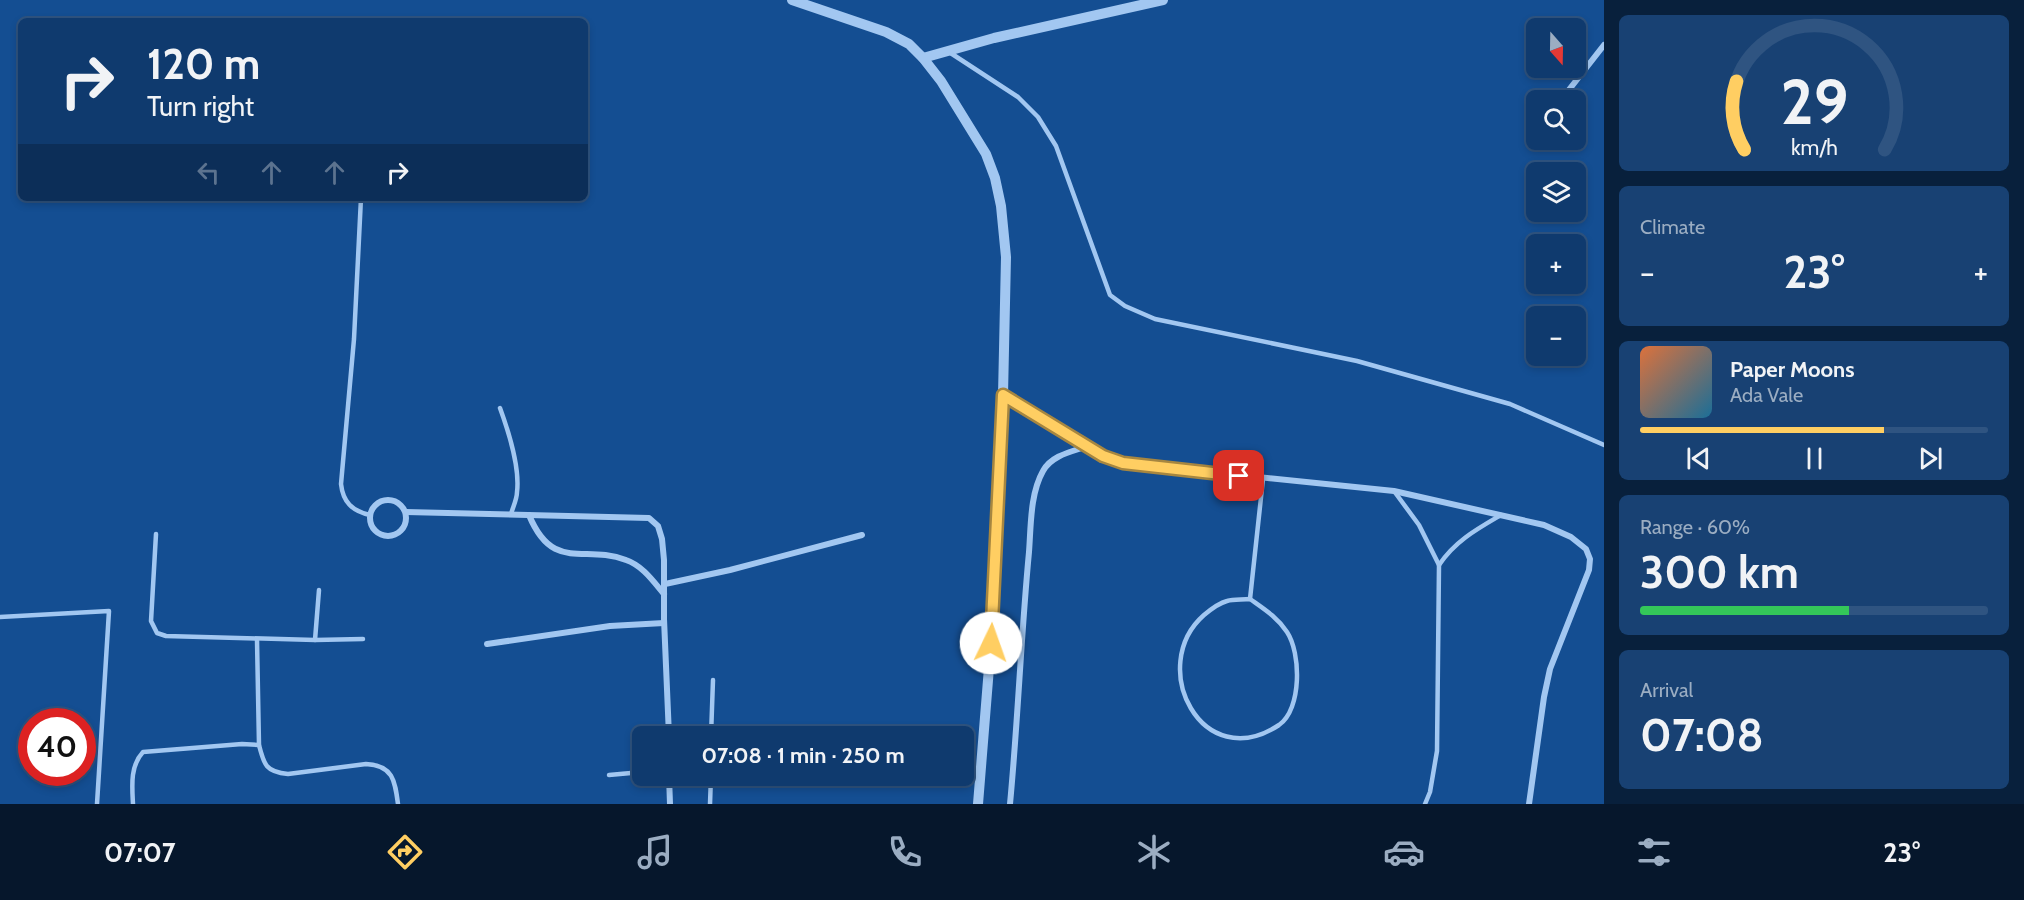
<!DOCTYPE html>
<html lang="en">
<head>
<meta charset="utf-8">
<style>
	:root { --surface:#0f3a6e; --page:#184173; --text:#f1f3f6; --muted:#9badc2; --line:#2f5481; --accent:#ffce62 }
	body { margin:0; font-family:Cabin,sans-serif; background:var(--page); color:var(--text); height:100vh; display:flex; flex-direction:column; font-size:22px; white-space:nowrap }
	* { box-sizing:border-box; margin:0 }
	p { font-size:20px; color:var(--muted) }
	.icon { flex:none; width:33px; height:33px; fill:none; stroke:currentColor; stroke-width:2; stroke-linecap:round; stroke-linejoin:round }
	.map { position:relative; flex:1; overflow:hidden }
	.details { display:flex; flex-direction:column; gap:15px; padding:15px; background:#08203c; width:420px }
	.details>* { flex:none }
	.hud { position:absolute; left:18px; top:18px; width:570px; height:183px; border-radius:9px; box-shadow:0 3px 9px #0003,0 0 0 2px var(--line); background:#0f3a6e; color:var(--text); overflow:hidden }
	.needle { width:39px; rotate:160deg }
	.tools { position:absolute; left:1526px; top:18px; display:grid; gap:12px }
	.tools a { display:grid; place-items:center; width:60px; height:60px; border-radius:9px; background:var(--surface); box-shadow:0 3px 9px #0003,0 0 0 2px var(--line); font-size:30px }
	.speed { position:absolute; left:18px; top:708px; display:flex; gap:12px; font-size:30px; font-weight:700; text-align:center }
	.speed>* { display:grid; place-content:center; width:78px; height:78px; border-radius:50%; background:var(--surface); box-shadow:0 3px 9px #0003,0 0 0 2px var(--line); line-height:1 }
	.speed .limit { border:9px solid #d22; background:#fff; color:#111 }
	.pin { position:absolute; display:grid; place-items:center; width:51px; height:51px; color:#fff; margin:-26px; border-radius:12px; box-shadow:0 3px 9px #0006 }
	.me { position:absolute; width:66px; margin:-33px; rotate:3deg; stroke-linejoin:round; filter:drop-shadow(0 0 4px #0008) }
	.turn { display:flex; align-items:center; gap:21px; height:126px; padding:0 30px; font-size:27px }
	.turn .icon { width:78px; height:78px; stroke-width:2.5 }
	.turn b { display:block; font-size:42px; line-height:51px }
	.lanes { display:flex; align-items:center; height:57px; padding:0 30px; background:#0003; justify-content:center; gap:30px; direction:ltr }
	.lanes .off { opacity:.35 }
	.big { font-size:45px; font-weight:800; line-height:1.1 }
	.details .card { flex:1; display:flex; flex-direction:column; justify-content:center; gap:9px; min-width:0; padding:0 21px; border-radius:9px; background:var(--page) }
	.details .dial { align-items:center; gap:0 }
	.dial svg { height:156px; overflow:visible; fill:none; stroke:var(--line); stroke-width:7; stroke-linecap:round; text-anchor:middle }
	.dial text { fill:var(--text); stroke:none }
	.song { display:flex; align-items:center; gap:18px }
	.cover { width:72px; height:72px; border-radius:9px; background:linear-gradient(135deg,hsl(20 70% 55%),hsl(200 70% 35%)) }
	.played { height:6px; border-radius:3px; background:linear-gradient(90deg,var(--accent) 70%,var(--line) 70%) }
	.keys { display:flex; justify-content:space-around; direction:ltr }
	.heat { display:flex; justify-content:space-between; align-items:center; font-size:33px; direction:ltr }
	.charge { height:9px; border-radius:4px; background:linear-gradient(90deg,#34c759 60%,var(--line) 0) }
	.trip { position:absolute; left:632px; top:726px; width:342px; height:60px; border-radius:9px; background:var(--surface); box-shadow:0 3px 9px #0003,0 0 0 2px var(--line); font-weight:800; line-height:60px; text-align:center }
	.dock { display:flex; height:96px; justify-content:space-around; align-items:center; background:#06172c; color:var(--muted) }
	.dock .icon { width:42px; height:42px }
	.dock .selected { color:var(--accent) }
	.dock b { font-size:27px; color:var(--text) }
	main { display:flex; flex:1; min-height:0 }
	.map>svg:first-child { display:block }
</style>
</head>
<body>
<main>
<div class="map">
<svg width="1604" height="804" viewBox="0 0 1604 804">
	<rect width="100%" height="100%" fill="#144e92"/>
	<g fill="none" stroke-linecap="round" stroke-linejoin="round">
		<g stroke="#a2c7f1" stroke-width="4.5">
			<path d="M949,52L1018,97L1038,117L1056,146L1110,295L1125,306L1155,319L1357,361L1510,404L1604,445"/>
			<path d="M361,198L354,339L341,484C343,502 352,511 370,515"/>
			<path d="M500,408C508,430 520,468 517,492C517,499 513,507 511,514"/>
			<path d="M1394,491L1419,525L1439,565"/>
			<path d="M156,534L151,621L157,633L166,636L315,640L363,639"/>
			<path d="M1250,599C1264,609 1277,617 1287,632C1301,653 1302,709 1279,725C1202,776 1146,666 1204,615C1210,610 1219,603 1227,601C1234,599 1242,600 1250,599Z"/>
			<path d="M1250,599L1263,479"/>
			<path d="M0,617L109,611L97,804"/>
			<path d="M257,640L259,745C264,765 266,772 288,774L366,764C393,765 395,781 398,804"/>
			<path d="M315,640L319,590"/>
			<path d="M711,736L713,680"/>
			<path d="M609,775L642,772"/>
			<path d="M133,804C132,786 130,766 143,752L242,744L259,745"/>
			<path d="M710,804L711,776"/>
			<path d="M1425,804L1430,792L1437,751L1439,565C1455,541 1477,529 1501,515"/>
		</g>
		<g stroke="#a2c7f1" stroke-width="6">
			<path d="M1561,100L1604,45"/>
			<path d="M1003,395L1085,447L1103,456L1123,463L1394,491L1544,525L1571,537L1586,549L1590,559L1589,570L1550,669L1544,697L1529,804"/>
			<circle cx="388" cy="518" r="18"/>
			<path d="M406,512L649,518L658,526L662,539L664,560V619L669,736"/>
			<path d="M529,515C553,573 584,544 626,560C643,566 653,581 664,594"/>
			<path d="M665,584L730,570L862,535"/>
			<path d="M487,644L610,626L664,623"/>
			<path d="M669,776L670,804"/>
			<path d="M1010,804C1018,720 1021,636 1029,552C1031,526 1030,494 1043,471C1051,456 1070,452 1085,447"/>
		</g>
		<g stroke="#a2c7f1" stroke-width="10">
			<path d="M792,0L886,32L909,44L923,58L941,81L986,154L995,178L1001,206L1006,257L1003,395L991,643L978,804"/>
			<path d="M923,58L994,38L1163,0"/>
		</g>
	</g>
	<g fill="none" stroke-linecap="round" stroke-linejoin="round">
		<defs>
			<path id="route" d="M991,643L1003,395L1103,456L1123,463L1239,476"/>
		</defs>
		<use href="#route" stroke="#a68640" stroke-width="15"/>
		<use href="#route" stroke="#ffce62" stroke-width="10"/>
	</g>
</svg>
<div class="tools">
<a><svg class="needle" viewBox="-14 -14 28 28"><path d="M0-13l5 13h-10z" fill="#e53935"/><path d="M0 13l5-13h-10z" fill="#9badc2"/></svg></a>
<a><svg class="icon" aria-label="search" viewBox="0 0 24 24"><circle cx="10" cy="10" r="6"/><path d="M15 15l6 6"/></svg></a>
<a><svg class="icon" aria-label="layers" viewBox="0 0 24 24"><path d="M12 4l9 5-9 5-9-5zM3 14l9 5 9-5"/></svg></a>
<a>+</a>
<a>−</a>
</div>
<div class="speed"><div class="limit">40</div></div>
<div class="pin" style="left:1239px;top:476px;background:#d93025"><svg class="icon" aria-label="arrive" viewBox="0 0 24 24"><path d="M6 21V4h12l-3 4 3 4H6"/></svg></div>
<svg class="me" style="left:991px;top:643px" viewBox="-20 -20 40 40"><circle r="19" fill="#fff"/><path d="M0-13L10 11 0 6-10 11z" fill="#ffce62"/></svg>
<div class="trip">07:08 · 1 min · 250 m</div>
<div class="hud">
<div class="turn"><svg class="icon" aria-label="right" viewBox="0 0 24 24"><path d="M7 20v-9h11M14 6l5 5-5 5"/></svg><div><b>120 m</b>Turn right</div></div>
<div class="lanes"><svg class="icon off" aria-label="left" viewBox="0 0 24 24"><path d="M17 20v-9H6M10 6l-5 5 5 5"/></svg><svg class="icon off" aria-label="ahead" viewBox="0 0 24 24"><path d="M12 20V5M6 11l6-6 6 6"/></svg><svg class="icon off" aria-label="ahead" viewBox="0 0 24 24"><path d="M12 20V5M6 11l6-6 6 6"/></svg><svg class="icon" aria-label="right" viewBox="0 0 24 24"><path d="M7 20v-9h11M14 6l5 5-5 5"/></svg></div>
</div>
</div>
<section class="details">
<div class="card dial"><svg viewBox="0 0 100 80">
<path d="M14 69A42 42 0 1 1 86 69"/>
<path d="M14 69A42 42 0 0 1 10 34" stroke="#ffce62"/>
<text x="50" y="56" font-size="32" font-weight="700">29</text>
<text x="50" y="72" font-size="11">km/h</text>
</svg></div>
<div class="card"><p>Climate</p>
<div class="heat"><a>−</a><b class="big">23°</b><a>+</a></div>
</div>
<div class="card">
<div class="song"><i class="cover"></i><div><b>Paper Moons</b><p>Ada Vale</p></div></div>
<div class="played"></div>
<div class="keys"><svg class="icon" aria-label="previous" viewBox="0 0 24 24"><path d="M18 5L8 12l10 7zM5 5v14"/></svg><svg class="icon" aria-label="pause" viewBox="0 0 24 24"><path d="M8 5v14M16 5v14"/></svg><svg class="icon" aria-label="next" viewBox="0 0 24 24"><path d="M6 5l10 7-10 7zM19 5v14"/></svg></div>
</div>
<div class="card"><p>Range · 60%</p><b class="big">300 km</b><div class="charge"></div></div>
<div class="card"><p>Arrival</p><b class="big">07:08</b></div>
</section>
</main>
<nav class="dock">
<b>07:07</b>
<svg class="icon selected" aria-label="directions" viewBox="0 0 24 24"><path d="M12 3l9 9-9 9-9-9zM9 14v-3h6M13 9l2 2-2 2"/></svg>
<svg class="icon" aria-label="music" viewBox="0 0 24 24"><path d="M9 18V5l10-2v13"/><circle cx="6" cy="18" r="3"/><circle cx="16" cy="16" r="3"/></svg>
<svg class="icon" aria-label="phone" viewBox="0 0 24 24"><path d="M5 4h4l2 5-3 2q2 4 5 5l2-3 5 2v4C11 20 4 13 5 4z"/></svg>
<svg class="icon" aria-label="climate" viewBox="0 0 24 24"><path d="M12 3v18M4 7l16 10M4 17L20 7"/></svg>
<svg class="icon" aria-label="car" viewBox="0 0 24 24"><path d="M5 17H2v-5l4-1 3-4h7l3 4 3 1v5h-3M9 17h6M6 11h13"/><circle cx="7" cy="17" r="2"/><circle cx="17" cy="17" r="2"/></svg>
<svg class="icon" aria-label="filters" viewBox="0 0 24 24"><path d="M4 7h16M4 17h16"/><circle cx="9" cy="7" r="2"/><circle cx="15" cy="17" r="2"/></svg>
<b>23°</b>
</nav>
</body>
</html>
